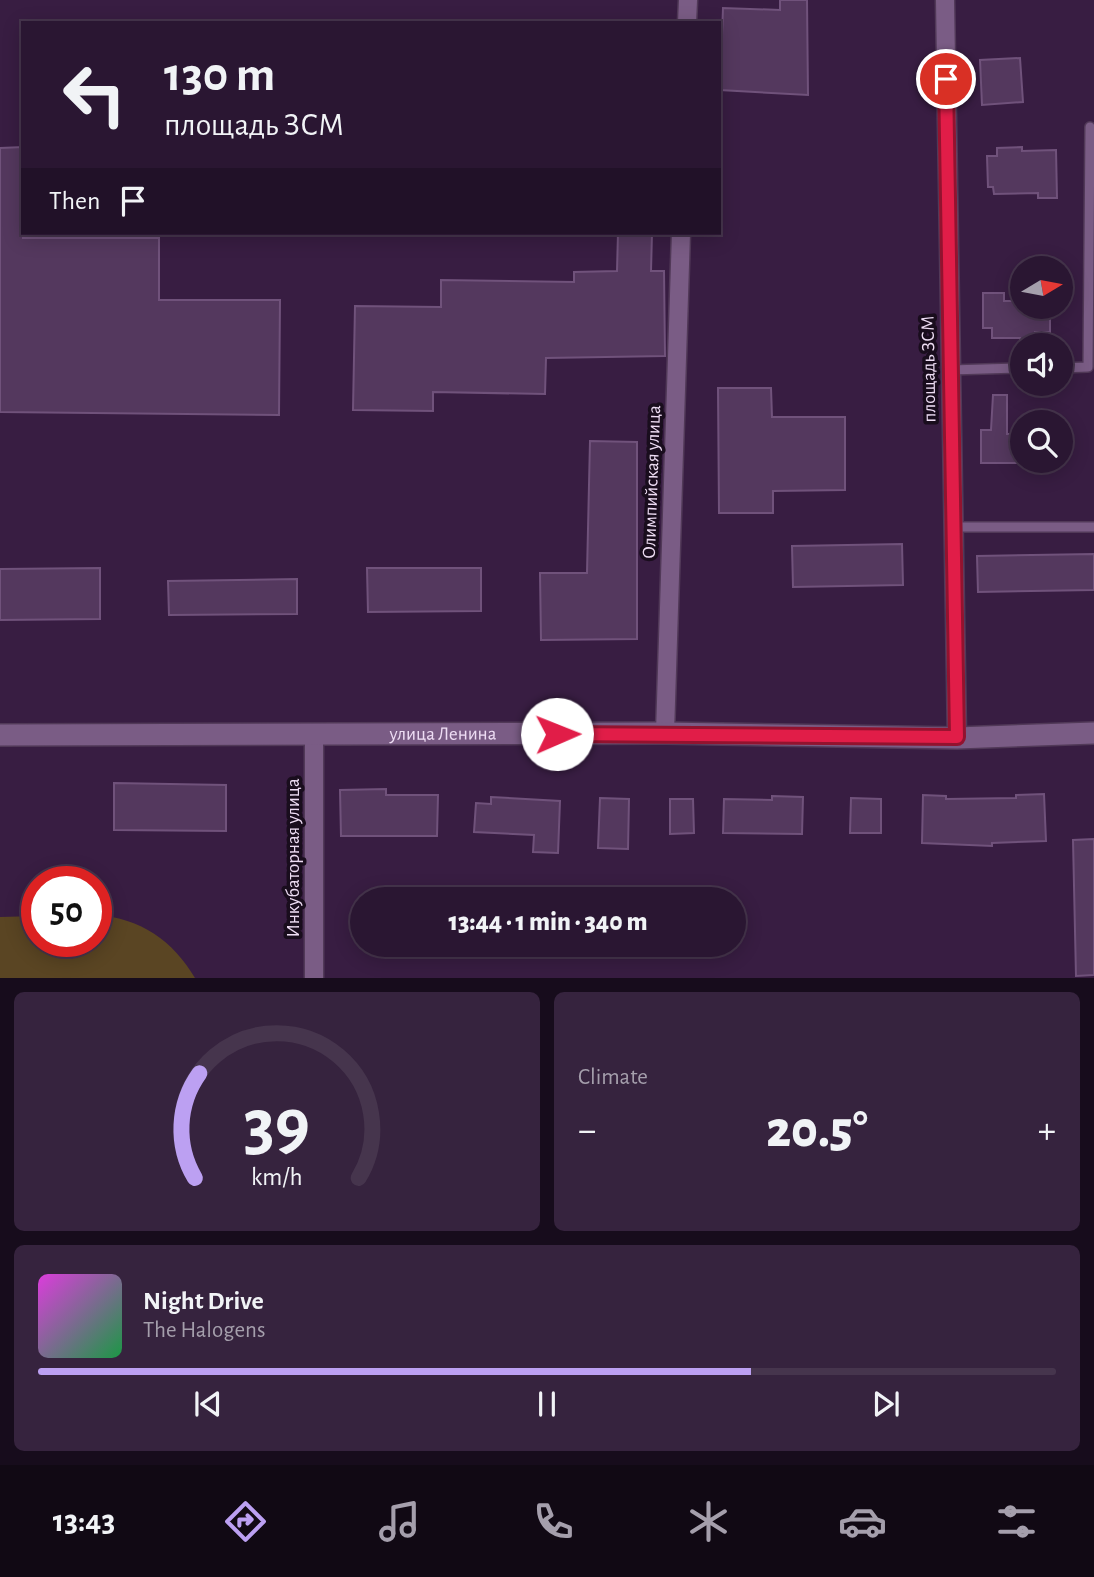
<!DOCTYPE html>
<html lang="en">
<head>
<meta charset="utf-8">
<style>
	:root { --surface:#2a1632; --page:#36233e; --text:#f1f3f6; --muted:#a59fac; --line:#46354d; --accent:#bca0f2 }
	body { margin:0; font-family:"Alegreya Sans",sans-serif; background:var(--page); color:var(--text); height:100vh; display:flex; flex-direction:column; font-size:26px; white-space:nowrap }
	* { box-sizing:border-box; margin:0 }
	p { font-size:23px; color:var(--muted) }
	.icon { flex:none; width:38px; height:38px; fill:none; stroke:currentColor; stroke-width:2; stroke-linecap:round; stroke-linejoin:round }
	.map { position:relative; height:978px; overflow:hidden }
	.side { display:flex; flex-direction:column; gap:14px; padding:14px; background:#170c1c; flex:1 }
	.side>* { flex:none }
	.banner { position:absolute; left:21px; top:21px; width:700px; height:214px; border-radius:0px; box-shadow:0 4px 18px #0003,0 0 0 2px var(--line); background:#2a1632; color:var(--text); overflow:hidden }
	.needle { width:46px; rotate:80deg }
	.tools { position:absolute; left:1010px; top:256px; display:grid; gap:14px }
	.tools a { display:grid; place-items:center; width:63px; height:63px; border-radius:50%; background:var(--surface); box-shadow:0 4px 18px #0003,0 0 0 2px var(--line); font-size:35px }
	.speed { position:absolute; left:21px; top:866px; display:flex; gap:14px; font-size:35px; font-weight:700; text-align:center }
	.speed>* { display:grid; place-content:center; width:91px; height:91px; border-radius:50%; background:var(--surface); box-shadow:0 4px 18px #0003,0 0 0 2px var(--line); line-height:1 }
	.speed .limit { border:10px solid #d22; background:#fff; color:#111 }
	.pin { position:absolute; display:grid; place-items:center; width:60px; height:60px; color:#fff; margin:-30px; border:4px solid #fff; border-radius:50%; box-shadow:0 2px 7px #0007 }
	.me { position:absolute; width:77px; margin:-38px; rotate:89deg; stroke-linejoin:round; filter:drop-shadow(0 0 5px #0008) }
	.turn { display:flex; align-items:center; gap:24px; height:147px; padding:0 28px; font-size:32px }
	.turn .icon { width:91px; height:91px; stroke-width:2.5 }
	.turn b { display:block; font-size:49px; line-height:60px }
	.then { display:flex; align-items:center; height:66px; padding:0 28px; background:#0003; gap:14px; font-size:26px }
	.big { font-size:52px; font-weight:800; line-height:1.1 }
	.side .widget { flex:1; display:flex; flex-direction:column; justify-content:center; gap:10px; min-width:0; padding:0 24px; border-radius:10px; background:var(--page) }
	.side .dial { align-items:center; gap:0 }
	.dial svg { height:182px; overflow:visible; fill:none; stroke:var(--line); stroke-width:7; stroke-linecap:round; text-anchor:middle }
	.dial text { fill:var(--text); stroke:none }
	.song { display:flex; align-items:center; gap:21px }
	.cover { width:84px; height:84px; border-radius:10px; background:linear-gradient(135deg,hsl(300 70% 55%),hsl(140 70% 35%)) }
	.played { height:7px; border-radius:4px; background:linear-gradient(90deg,var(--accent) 70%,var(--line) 70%) }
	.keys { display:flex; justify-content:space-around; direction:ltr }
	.heat { display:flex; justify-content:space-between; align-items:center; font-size:38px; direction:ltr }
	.side .tiles { flex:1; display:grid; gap:14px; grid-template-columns:1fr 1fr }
	.widget:last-child { grid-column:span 2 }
	.trip { position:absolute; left:350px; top:887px; width:396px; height:70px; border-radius:35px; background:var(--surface); box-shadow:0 4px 18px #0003,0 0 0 2px var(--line); font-weight:800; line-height:70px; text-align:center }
	.tab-bar { display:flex; height:112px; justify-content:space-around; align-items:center; background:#110914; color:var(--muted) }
	.tab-bar .icon { width:49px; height:49px }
	.tab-bar .on { color:var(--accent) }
	.tab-bar b { font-size:32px; color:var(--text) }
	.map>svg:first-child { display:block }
</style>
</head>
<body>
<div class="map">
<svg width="1094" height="979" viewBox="0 0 1094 979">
	<rect width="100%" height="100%" fill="#381d42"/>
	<path fill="#5a4523" d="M96,915C141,918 173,941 195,978H0V917L37,916V942H96Z"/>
	<g fill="#54385e" stroke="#70527b" stroke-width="2">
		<path d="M780,0H807L808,95L720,90L723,8L780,10Z"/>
		<path d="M1020,58L1023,102L982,105L980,60Z"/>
		<path d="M23,147V238H159V300H280L279,415L0,412V148Z"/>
		<path d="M1022,147V151L1056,150L1057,198H1038V193L994,194L993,187H988L987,156H997V148Z"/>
		<path d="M618,233H652L651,271H664L665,356L546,358L545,394L433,392V411L353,410L355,306L441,307V280L574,282V272L617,271Z"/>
		<path d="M983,293H1004V301H1022V306H1050V332H1035V345H1022V361L1020,338H992V328H983Z"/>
		<path d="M718,388H771L772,417H845V490L773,491V513H719Z"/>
		<path d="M993,395H1007V434H1022V463H981V430H991Z"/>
		<path d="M590,441L637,442V639L541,640L540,573H587Z"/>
		<path d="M902,544L903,585L793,587L792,546Z"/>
		<path d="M1094,554V590L978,592L977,556Z"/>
		<path d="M100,568V619L0,620V569Z"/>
		<path d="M367,568H481V611L368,612Z"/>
		<path d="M297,579V614L169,615L168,581Z"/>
		<path d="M114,783L226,785V831L114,830Z"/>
		<path d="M386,789V795H438L437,836H341L340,790Z"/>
		<path d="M1044,794L1046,841L992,843V846L922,843L923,795L946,796V799L1016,798V795Z"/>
		<path d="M772,796L803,797L802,834L723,833L724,799L772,800Z"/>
		<path d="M491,797L560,801L558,853L533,852L534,835L474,832L476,803L491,804Z"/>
		<path d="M600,798L629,799L628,849L598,848Z"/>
		<path d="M851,798L881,799V833H850Z"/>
		<path d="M670,799H693L694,833L670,834Z"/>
		<path d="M1094,839V975L1076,976L1073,840Z"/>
	</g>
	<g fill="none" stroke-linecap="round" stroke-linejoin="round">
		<defs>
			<g id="service">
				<path d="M1060,368L1088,367L1090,127"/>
				<path d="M950,370L1022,368"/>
				<path d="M953,527H1094"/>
			</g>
			<g id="minor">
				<path d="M945,0L957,738"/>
				<path d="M687,23L688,0"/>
				<path d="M665,733L681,233"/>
				<path d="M314,737V979"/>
			</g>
			<g id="secondary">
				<path id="s1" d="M0,735L665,733L957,738L1094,733"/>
			</g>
		</defs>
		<use href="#service" stroke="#513958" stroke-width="12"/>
		<use href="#minor" stroke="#513958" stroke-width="21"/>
		<use href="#secondary" stroke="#513958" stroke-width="24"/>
		<use href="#service" stroke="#7a5c85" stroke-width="9"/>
		<use href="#minor" stroke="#7a5c85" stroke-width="18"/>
		<use href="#secondary" stroke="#7a5c85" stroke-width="21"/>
	</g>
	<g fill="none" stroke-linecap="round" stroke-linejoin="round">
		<defs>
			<path id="route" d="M557,734L957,737L946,79"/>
		</defs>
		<use href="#route" stroke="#92132f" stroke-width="18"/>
		<use href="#route" stroke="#e11d48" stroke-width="12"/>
	</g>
	<g text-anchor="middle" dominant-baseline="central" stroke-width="7" stroke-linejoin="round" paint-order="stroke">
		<g font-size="19" fill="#eeddf4" stroke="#190d1d">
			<text transform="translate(929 369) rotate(-91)">площадь ЗСМ</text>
			<text transform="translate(652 482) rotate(-88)">Олимпийская улица</text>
			<text stroke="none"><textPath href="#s1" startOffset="443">улица Ленина</textPath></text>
			<text transform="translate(293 858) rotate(-90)">Инкубаторная улица</text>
		</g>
	</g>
</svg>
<div class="tools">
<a><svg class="needle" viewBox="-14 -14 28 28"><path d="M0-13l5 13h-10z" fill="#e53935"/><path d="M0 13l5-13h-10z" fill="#a59fac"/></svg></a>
<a><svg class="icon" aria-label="sound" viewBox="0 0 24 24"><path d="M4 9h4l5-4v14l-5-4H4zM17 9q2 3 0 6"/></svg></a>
<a><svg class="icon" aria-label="search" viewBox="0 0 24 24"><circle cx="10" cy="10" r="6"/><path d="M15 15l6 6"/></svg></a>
</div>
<div class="speed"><div class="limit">50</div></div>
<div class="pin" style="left:946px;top:79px;background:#d93025"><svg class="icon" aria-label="arrive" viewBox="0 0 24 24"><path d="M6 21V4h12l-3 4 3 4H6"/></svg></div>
<svg class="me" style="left:557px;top:734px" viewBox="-20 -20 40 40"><circle r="19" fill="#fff"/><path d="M0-13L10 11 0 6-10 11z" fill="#e11d48"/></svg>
<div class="trip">13:44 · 1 min · 340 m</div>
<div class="banner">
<div class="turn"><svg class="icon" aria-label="left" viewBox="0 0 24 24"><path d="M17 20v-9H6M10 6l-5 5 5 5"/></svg><div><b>130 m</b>площадь ЗСМ</div></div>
<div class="then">Then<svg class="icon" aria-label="arrive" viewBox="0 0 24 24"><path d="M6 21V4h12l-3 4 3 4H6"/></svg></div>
</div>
</div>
<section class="side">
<div class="tiles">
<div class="widget dial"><svg viewBox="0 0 100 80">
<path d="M14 69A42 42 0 1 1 86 69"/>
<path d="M14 69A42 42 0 0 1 16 23" stroke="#bca0f2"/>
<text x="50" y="56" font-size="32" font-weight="700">39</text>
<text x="50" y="72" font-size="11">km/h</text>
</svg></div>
<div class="widget"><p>Climate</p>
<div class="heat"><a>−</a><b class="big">20.5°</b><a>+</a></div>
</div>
<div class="widget">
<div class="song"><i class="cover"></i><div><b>Night Drive</b><p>The Halogens</p></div></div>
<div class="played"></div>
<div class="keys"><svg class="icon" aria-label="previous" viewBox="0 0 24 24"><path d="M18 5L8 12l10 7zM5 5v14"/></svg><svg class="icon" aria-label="pause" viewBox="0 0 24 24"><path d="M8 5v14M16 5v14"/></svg><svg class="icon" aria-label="next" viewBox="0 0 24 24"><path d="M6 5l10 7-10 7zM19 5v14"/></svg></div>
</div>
</div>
</section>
<nav class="tab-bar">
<b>13:43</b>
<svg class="icon on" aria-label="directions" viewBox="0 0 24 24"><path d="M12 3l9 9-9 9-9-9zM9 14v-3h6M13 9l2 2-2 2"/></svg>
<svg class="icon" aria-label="music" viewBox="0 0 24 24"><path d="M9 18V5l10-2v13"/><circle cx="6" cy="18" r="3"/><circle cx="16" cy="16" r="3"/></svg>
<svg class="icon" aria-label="phone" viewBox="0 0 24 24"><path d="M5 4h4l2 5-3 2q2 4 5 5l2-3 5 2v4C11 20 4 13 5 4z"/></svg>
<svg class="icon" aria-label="climate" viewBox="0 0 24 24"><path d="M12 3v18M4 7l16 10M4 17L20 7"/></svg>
<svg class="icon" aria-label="car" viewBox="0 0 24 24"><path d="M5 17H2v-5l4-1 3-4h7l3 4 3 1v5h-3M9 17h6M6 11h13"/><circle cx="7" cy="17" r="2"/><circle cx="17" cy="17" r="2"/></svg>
<svg class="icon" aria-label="filters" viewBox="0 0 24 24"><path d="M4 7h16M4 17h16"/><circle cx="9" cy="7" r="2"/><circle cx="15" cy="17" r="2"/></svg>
</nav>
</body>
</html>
